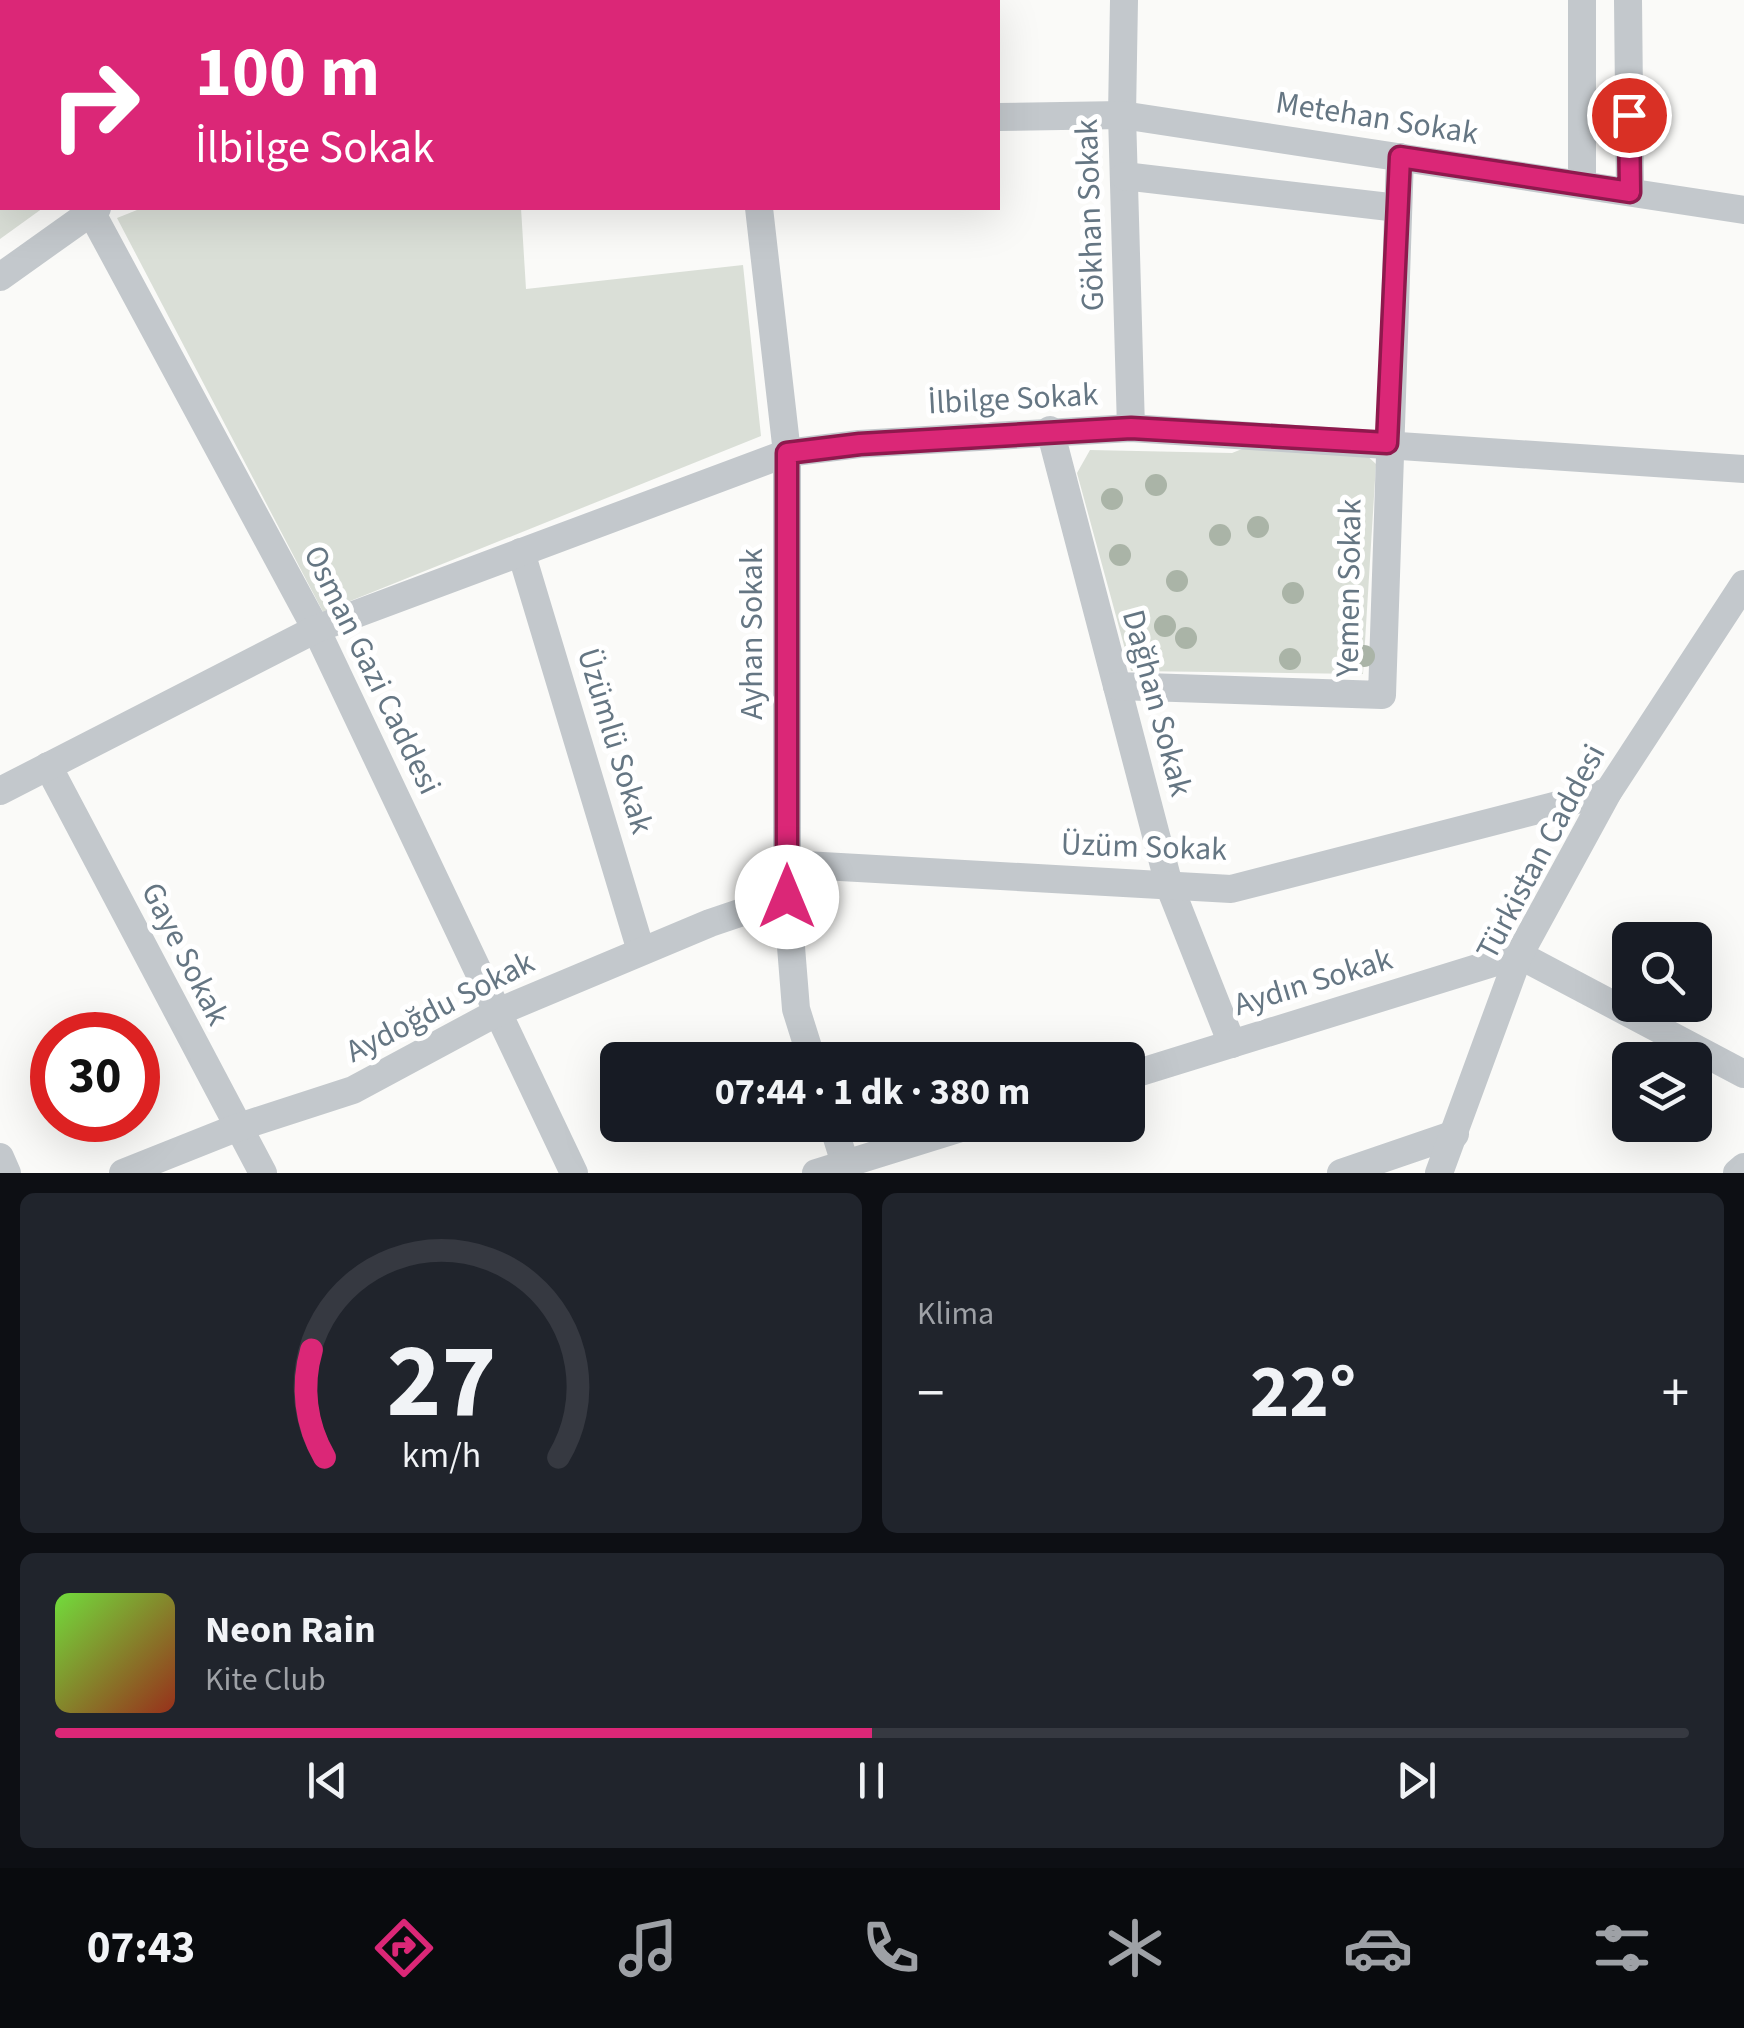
<!DOCTYPE html>
<html lang="tr">
<head>
<meta charset="utf-8">
<style>
	:root { --surface:#171b24; --page:#20242c; --text:#f1f3f6; --muted:#9ea1a6; --line:#363941; --accent:#db2777 }
	body { margin:0; font-family:"Source Sans 3",sans-serif; background:var(--page); color:var(--text); height:100vh; display:flex; flex-direction:column; font-size:38px; white-space:nowrap }
	* { box-sizing:border-box; margin:0 }
	p { font-size:32px; color:var(--muted) }
	.icon { flex:none; width:55px; height:55px; fill:none; stroke:currentColor; stroke-width:2; stroke-linecap:round; stroke-linejoin:round }
	.map { position:relative; height:1173px; overflow:hidden }
	.sheet { display:flex; flex-direction:column; gap:20px; padding:20px; background:#0d0f14; flex:1 }
	.sheet>* { flex:none }
	.hud { position:absolute; left:0px; top:0px; width:1000px; height:210px; box-shadow:0 10px 40px #0002; background:#db2777; color:#fff; overflow:hidden }
	.buttons { position:absolute; left:1612px; top:922px; display:grid; gap:20px }
	.buttons a { display:grid; place-items:center; width:100px; height:100px; border-radius:15px; background:var(--surface); box-shadow:0 10px 40px #0002; font-size:50px }
	.speed { position:absolute; left:30px; top:1012px; display:flex; gap:20px; font-size:50px; font-weight:700; text-align:center }
	.speed>* { display:grid; place-content:center; width:130px; height:130px; border-radius:50%; background:var(--surface); box-shadow:0 10px 40px #0002; line-height:1 }
	.speed .limit { border:15px solid #d22; background:#fff; color:#111 }
	.pin { position:absolute; display:grid; place-items:center; width:85px; height:85px; color:#fff; margin:-42px; border:5px solid #fff; border-radius:50%; box-shadow:0 2px 10px #0007 }
	.me { position:absolute; width:110px; margin:-55px; rotate:0deg; stroke-linejoin:round; filter:drop-shadow(0 0 8px #0008) }
	.turn { display:flex; align-items:center; gap:35px; height:210px; padding:0 30px; font-size:45px }
	.turn .icon { width:130px; height:130px; stroke-width:2.5 }
	.turn b { display:block; font-size:70px; line-height:85px }
	.big { font-size:75px; font-weight:700; line-height:1.1 }
	.sheet .tile { flex:1; display:flex; flex-direction:column; justify-content:center; gap:15px; min-width:0; padding:0 35px; border-radius:15px; background:var(--page) }
	.sheet .dial { align-items:center; gap:0 }
	.dial svg { height:260px; overflow:visible; fill:none; stroke:var(--line); stroke-width:7; stroke-linecap:round; text-anchor:middle }
	.dial text { fill:var(--text); stroke:none }
	.song { display:flex; align-items:center; gap:30px }
	.cover { width:120px; height:120px; border-radius:15px; background:linear-gradient(135deg,hsl(100 70% 55%),hsl(10 70% 35%)) }
	.played { height:10px; border-radius:5px; background:linear-gradient(90deg,var(--accent) 50%,var(--line) 50%) }
	.keys { display:flex; justify-content:space-around; direction:ltr }
	.heat { display:flex; justify-content:space-between; align-items:center; font-size:55px; direction:ltr }
	.sheet .tiles { flex:1; display:grid; gap:20px; grid-template-columns:1fr 1fr }
	.tile:last-child { grid-column:span 2 }
	.trip { position:absolute; left:600px; top:1042px; width:545px; height:100px; border-radius:15px; background:var(--surface); box-shadow:0 10px 40px #0002; font-weight:700; line-height:100px; text-align:center }
	.menu { display:flex; height:160px; justify-content:space-around; align-items:center; background:#090b0e; color:var(--muted) }
	.menu .icon { width:70px; height:70px }
	.menu .active { color:var(--accent) }
	.menu b { font-size:45px; color:var(--text) }
	.map>svg:first-child { display:block }
</style>
</head>
<body>
<div class="map">
<svg width="1744" height="1173" viewBox="0 0 1744 1173">
	<rect width="100%" height="100%" fill="#fafaf8"/>
	<g fill="#dadfd7">
		<path d="M0,84L2,208H43L0,239Z"/>
		<path d="M142,208H521L526,289L743,265L761,436L323,612L117,218Z"/>
		<path d="M1247,447L1362,451L1376,464L1363,674L1131,671L1077,473L1090,450L1232,453Z"/>
	</g>
	<g fill="none" stroke-linecap="round" stroke-linejoin="round">
		<g stroke="#c3c8cc" stroke-width="28">
			<path d="M618,0L619,2"/>
			<path d="M1124,0L1122,115L1131,428"/>
			<path d="M1582,0V184"/>
			<path d="M1628,0L1630,192"/>
			<path d="M307,2L312,0"/>
			<path d="M0,11L2,16"/>
			<path d="M998,117L1122,115L1744,210"/>
			<path d="M1124,176L1398,208"/>
			<path d="M89,208L316,629L574,1173"/>
			<path d="M759,208L787,453V897L796,1009L812,1060"/>
			<path d="M0,277L97,208"/>
			<path d="M1050,430L1169,885L1232,1044"/>
			<path d="M521,552L641,951"/>
			<path d="M1117,686L1382,695L1400,157"/>
			<path d="M48,766L263,1173"/>
			<path d="M0,791L316,629L787,453L859,444L1131,428L1744,469"/>
			<path d="M787,864L1231,889L1608,792"/>
			<path d="M1128,1076L1519,955L1744,1074"/>
			<path d="M833,1125L848,1173"/>
			<path d="M0,1157L7,1173"/>
			<path d="M123,1173L236,1128L353,1090L498,1012L710,923L787,897"/>
			<path d="M816,1173L971,1125"/>
			<path d="M1341,1173L1455,1134"/>
			<path d="M1439,1173L1519,955L1608,792L1744,584"/>
			<path d="M1737,1173L1744,1167"/>
		</g>
	</g>
	<g fill="#aab4a7">
		<circle cx="1156" cy="485" r="11"/>
		<circle cx="1112" cy="499" r="11"/>
		<circle cx="1258" cy="527" r="11"/>
		<circle cx="1220" cy="535" r="11"/>
		<circle cx="1120" cy="555" r="11"/>
		<circle cx="1177" cy="581" r="11"/>
		<circle cx="1293" cy="593" r="11"/>
		<circle cx="1165" cy="626" r="11"/>
		<circle cx="1186" cy="638" r="11"/>
		<circle cx="1364" cy="656" r="11"/>
		<circle cx="1290" cy="659" r="11"/>
	</g>
	<g fill="none" stroke-linecap="round" stroke-linejoin="round">
		<defs>
			<path id="route" d="M787,897V453L860,444L1131,428L1387,443L1400,157L1630,192L1629,115"/>
		</defs>
		<use href="#route" stroke="#8e194d" stroke-width="25"/>
		<use href="#route" stroke="#db2777" stroke-width="18"/>
	</g>
	<g text-anchor="middle" dominant-baseline="central" stroke-width="10" stroke-linejoin="round" paint-order="stroke">
		<g font-size="32" fill="#657683" stroke="#fff">
			<text transform="translate(1377 118) rotate(9)">Metehan Sokak</text>
			<text transform="translate(1090 215) rotate(-92)">Gökhan Sokak</text>
			<text transform="translate(1013 399) rotate(-3)">İlbilge Sokak</text>
			<text transform="translate(1349 588) rotate(-89)">Yemen Sokak</text>
			<text transform="translate(752 634) rotate(-90)">Ayhan Sokak</text>
			<text transform="translate(372 670) rotate(64)">Osman Gazi Caddesi</text>
			<text transform="translate(1157 703) rotate(75)">Dağhan Sokak</text>
			<text transform="translate(615 741) rotate(73)">Üzümlü Sokak</text>
			<text transform="translate(1144 847) rotate(2)">Üzüm Sokak</text>
			<text transform="translate(1541 852) rotate(-62)">Türkistan Caddesi</text>
			<text transform="translate(185 954) rotate(63)">Gaye Sokak</text>
			<text transform="translate(1313 982) rotate(-17)">Aydın Sokak</text>
			<text transform="translate(440 1007) rotate(-27)">Aydoğdu Sokak</text>
		</g>
	</g>
</svg>
<div class="buttons">
<a><svg class="icon" aria-label="search" viewBox="0 0 24 24"><circle cx="10" cy="10" r="6"/><path d="M15 15l6 6"/></svg></a>
<a><svg class="icon" aria-label="layers" viewBox="0 0 24 24"><path d="M12 4l9 5-9 5-9-5zM3 14l9 5 9-5"/></svg></a>
</div>
<div class="speed"><div class="limit">30</div></div>
<div class="pin" style="left:1629px;top:115px;background:#d93025"><svg class="icon" aria-label="arrive" viewBox="0 0 24 24"><path d="M6 21V4h12l-3 4 3 4H6"/></svg></div>
<svg class="me" style="left:787px;top:897px" viewBox="-20 -20 40 40"><circle r="19" fill="#fff"/><path d="M0-13L10 11 0 6-10 11z" fill="#db2777"/></svg>
<div class="trip">07:44 · 1 dk · 380 m</div>
<div class="hud">
<div class="turn"><svg class="icon" aria-label="right" viewBox="0 0 24 24"><path d="M7 20v-9h11M14 6l5 5-5 5"/></svg><div><b>100 m</b>İlbilge Sokak</div></div>
</div>
</div>
<section class="sheet">
<div class="tiles">
<div class="tile dial"><svg viewBox="0 0 100 80">
<path d="M14 69A42 42 0 1 1 86 69"/>
<path d="M14 69A42 42 0 0 1 10 36" stroke="#db2777"/>
<text x="50" y="56" font-size="32" font-weight="700">27</text>
<text x="50" y="72" font-size="11">km/h</text>
</svg></div>
<div class="tile"><p>Klima</p>
<div class="heat"><a>−</a><b class="big">22°</b><a>+</a></div>
</div>
<div class="tile">
<div class="song"><i class="cover"></i><div><b>Neon Rain</b><p>Kite Club</p></div></div>
<div class="played"></div>
<div class="keys"><svg class="icon" aria-label="previous" viewBox="0 0 24 24"><path d="M18 5L8 12l10 7zM5 5v14"/></svg><svg class="icon" aria-label="pause" viewBox="0 0 24 24"><path d="M8 5v14M16 5v14"/></svg><svg class="icon" aria-label="next" viewBox="0 0 24 24"><path d="M6 5l10 7-10 7zM19 5v14"/></svg></div>
</div>
</div>
</section>
<nav class="menu">
<b>07:43</b>
<svg class="icon active" aria-label="directions" viewBox="0 0 24 24"><path d="M12 3l9 9-9 9-9-9zM9 14v-3h6M13 9l2 2-2 2"/></svg>
<svg class="icon" aria-label="music" viewBox="0 0 24 24"><path d="M9 18V5l10-2v13"/><circle cx="6" cy="18" r="3"/><circle cx="16" cy="16" r="3"/></svg>
<svg class="icon" aria-label="phone" viewBox="0 0 24 24"><path d="M5 4h4l2 5-3 2q2 4 5 5l2-3 5 2v4C11 20 4 13 5 4z"/></svg>
<svg class="icon" aria-label="climate" viewBox="0 0 24 24"><path d="M12 3v18M4 7l16 10M4 17L20 7"/></svg>
<svg class="icon" aria-label="car" viewBox="0 0 24 24"><path d="M5 17H2v-5l4-1 3-4h7l3 4 3 1v5h-3M9 17h6M6 11h13"/><circle cx="7" cy="17" r="2"/><circle cx="17" cy="17" r="2"/></svg>
<svg class="icon" aria-label="filters" viewBox="0 0 24 24"><path d="M4 7h16M4 17h16"/><circle cx="9" cy="7" r="2"/><circle cx="15" cy="17" r="2"/></svg>
</nav>
</body>
</html>
